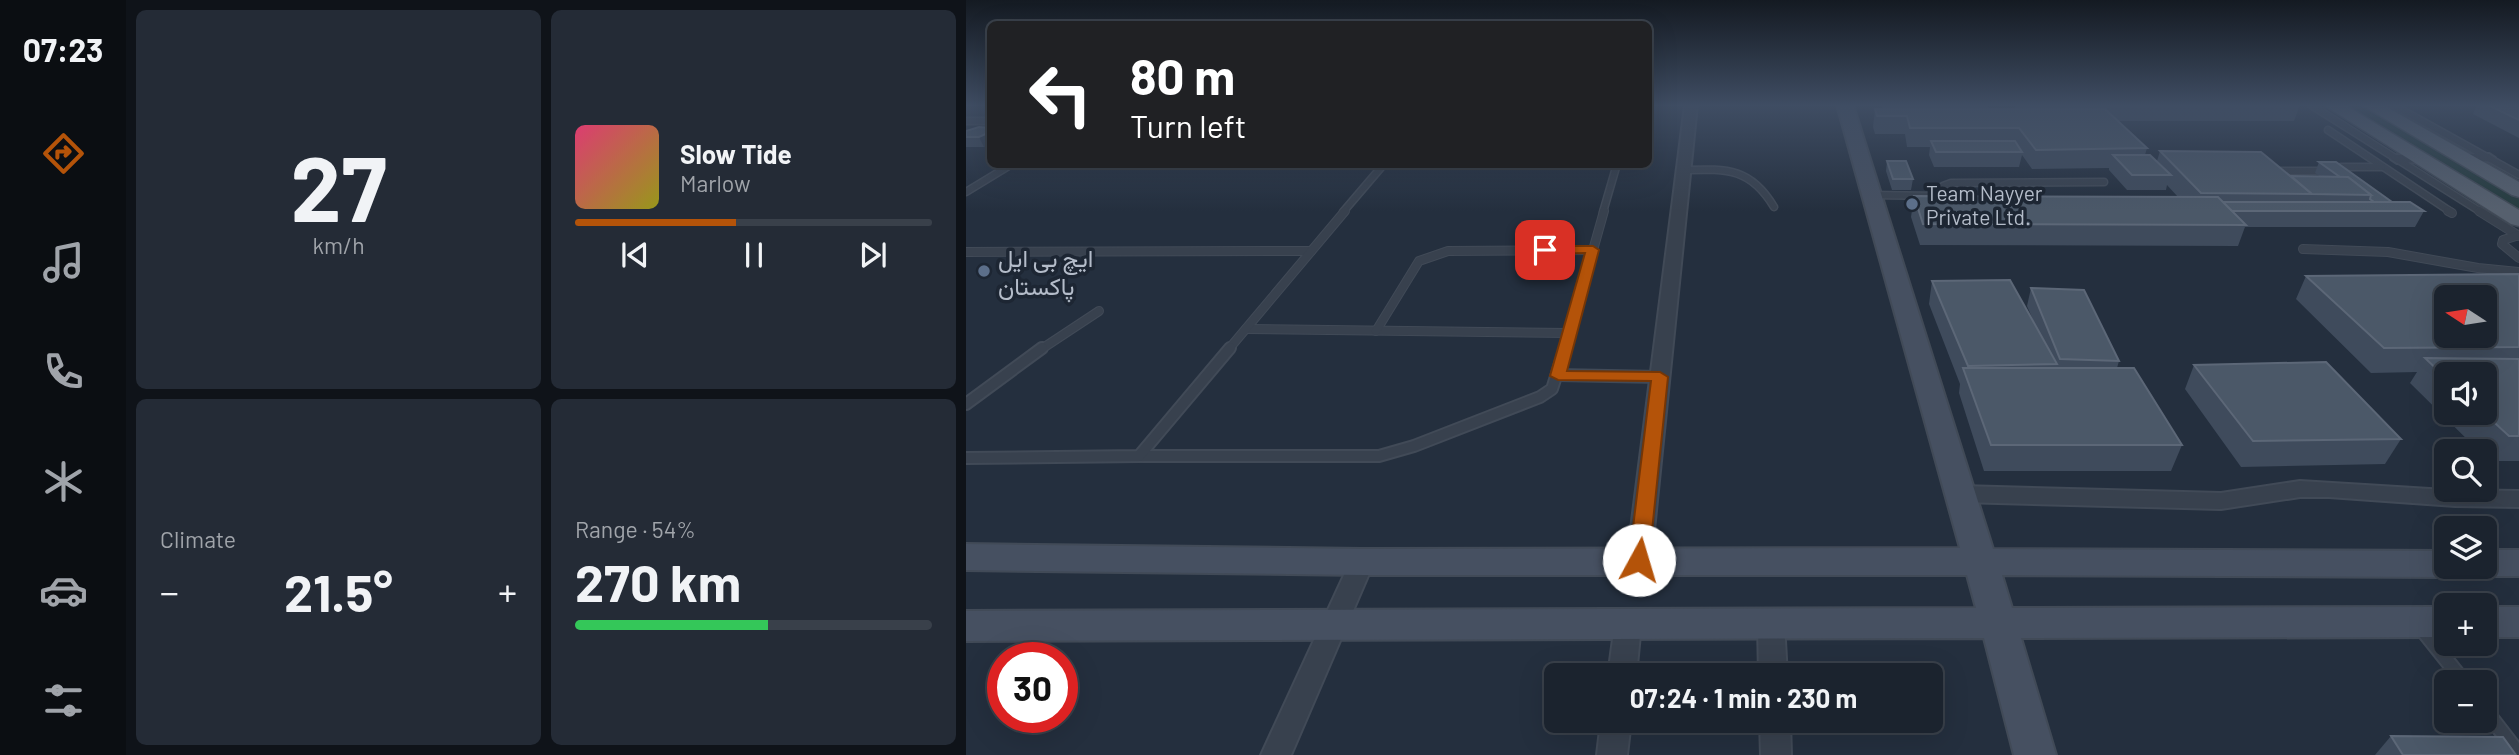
<!DOCTYPE html>
<html lang="en">
<head>
<meta charset="utf-8">
<style>
	:root { --surface:#1b232e; --page:#242b36; --text:#f1f3f6; --muted:#a0a4aa; --line:#39404a; --accent:#b45309 }
	body { margin:0; font-family:Barlow,Vazirmatn,sans-serif; background:var(--page); color:var(--text); height:100vh; display:flex; flex-direction:column; font-size:26px; white-space:nowrap }
	* { box-sizing:border-box; margin:0 }
	p { font-size:23px; color:var(--muted) }
	.icon { flex:none; width:38px; height:38px; fill:none; stroke:currentColor; stroke-width:2; stroke-linecap:round; stroke-linejoin:round }
	.map { position:relative; flex:1; overflow:hidden }
	.side { display:flex; flex-direction:column; gap:10px; padding:10px; background:#0f1319; width:840px }
	.side>* { flex:none }
	.hud { position:absolute; left:21px; top:21px; width:665px; height:147px; border-radius:10px; box-shadow:0 7px 28px #0002,0 0 0 2px var(--line); background:#202124; color:#fff; overflow:hidden }
	.needle { width:46px; rotate:282deg }
	.controls { position:absolute; left:1468px; top:285px; display:grid; gap:14px }
	.controls a { display:grid; place-items:center; width:63px; height:63px; border-radius:10px; background:var(--surface); box-shadow:0 7px 28px #0002,0 0 0 2px var(--line); font-size:35px }
	.speed { position:absolute; left:21px; top:642px; display:flex; gap:14px; font-size:35px; font-weight:700; text-align:center }
	.speed>* { display:grid; place-content:center; width:91px; height:91px; border-radius:50%; background:var(--surface); box-shadow:0 7px 28px #0002,0 0 0 2px var(--line); line-height:1 }
	.speed .limit { border:10px solid #d22; background:#fff; color:#111 }
	.pin { position:absolute; display:grid; place-items:center; width:60px; height:60px; color:#fff; margin:-30px; border-radius:14px; box-shadow:0 4px 10px #0006 }
	.me { position:absolute; width:77px; margin:-38px; rotate:6deg; stroke-linejoin:round; filter:drop-shadow(0 0 5px #0008) }
	.turn { display:flex; align-items:center; gap:24px; height:147px; padding:0 28px; font-size:32px }
	.turn .icon { width:91px; height:91px; stroke-width:2.5 }
	.turn b { display:block; font-size:49px; line-height:60px }
	.big { font-size:52px; font-weight:700; line-height:1.1 }
	.side .card { flex:1; display:flex; flex-direction:column; justify-content:center; gap:10px; min-width:0; padding:0 24px; border-radius:10px; background:var(--page) }
	.side .dial { align-items:center; gap:0 }
	.dial b { font-size:91px; line-height:1 }
	.song { display:flex; align-items:center; gap:21px }
	.cover { width:84px; height:84px; border-radius:10px; background:linear-gradient(135deg,hsl(340 70% 55%),hsl(60 70% 35%)) }
	.played { height:7px; border-radius:4px; background:linear-gradient(90deg,var(--accent) 45%,var(--line) 45%) }
	.keys { display:flex; justify-content:space-around; direction:ltr }
	.heat { display:flex; justify-content:space-between; align-items:center; font-size:38px; direction:ltr }
	.charge { height:10px; border-radius:5px; background:linear-gradient(90deg,#34c759 54%,var(--line) 0) }
	.side .tiles { flex:1; display:grid; gap:10px; grid-template-columns:repeat(2,1fr) }
	.trip { position:absolute; left:578px; top:663px; width:399px; height:70px; border-radius:10px; background:var(--surface); box-shadow:0 7px 28px #0002,0 0 0 2px var(--line); font-weight:700; line-height:70px; text-align:center }
	main { display:flex; flex:1; min-height:0 }
	.tab-bar { display:flex; flex-direction:column; width:126px; justify-content:space-around; align-items:center; background:#0b0e12; color:var(--muted) }
	.tab-bar .icon { width:49px; height:49px }
	.tab-bar .on { color:var(--accent) }
	.tab-bar b { font-size:32px; color:var(--text) }
	.map>svg:first-child { display:block }
</style>
</head>
<body>
<main>
<nav class="tab-bar">
<b>07:23</b>
<svg class="icon on" aria-label="directions" viewBox="0 0 24 24"><path d="M12 3l9 9-9 9-9-9zM9 14v-3h6M13 9l2 2-2 2"/></svg>
<svg class="icon" aria-label="music" viewBox="0 0 24 24"><path d="M9 18V5l10-2v13"/><circle cx="6" cy="18" r="3"/><circle cx="16" cy="16" r="3"/></svg>
<svg class="icon" aria-label="phone" viewBox="0 0 24 24"><path d="M5 4h4l2 5-3 2q2 4 5 5l2-3 5 2v4C11 20 4 13 5 4z"/></svg>
<svg class="icon" aria-label="climate" viewBox="0 0 24 24"><path d="M12 3v18M4 7l16 10M4 17L20 7"/></svg>
<svg class="icon" aria-label="car" viewBox="0 0 24 24"><path d="M5 17H2v-5l4-1 3-4h7l3 4 3 1v5h-3M9 17h6M6 11h13"/><circle cx="7" cy="17" r="2"/><circle cx="17" cy="17" r="2"/></svg>
<svg class="icon" aria-label="filters" viewBox="0 0 24 24"><path d="M4 7h16M4 17h16"/><circle cx="9" cy="7" r="2"/><circle cx="15" cy="17" r="2"/></svg>
</nav>
<section class="side">
<div class="tiles">
<div class="card dial"><b>27</b><p>km/h</p></div>
<div class="card">
<div class="song"><i class="cover"></i><div><b>Slow Tide</b><p>Marlow</p></div></div>
<div class="played"></div>
<div class="keys"><svg class="icon" aria-label="previous" viewBox="0 0 24 24"><path d="M18 5L8 12l10 7zM5 5v14"/></svg><svg class="icon" aria-label="pause" viewBox="0 0 24 24"><path d="M8 5v14M16 5v14"/></svg><svg class="icon" aria-label="next" viewBox="0 0 24 24"><path d="M6 5l10 7-10 7zM19 5v14"/></svg></div>
</div>
<div class="card"><p>Climate</p>
<div class="heat"><a>−</a><b class="big">21.5°</b><a>+</a></div>
</div>
<div class="card"><p>Range · 54%</p><b class="big">270 km</b><div class="charge"></div></div>
</div>
</section>
<div class="map">
<svg width="1553" height="755" viewBox="0 0 1553 755">
	<rect width="100%" height="100%" fill="#242f3e"/>
	<path fill="#263c3f" d="M1377,105H1396L1553,199V212Z"/>
	<g fill="none" stroke-linecap="round" stroke-linejoin="round">
		<defs>
			<g id="lane-far3">
				<path d="M1345,105L1515,212"/>
				<path d="M1427,105L1553,175"/>
				<path d="M0,121H24"/>
				<path d="M1362,130L1485,212"/>
				<path d="M1375,167H1416"/>
				<path d="M717,170C760,169 784,167 808,207"/>
				<path d="M1307,171H1362"/>
				<path d="M0,192L46,164"/>
				<path d="M905,195L974,196L983,202"/>
				<path d="M974,196L977,186L985,183L1138,182"/>
				<path d="M377,212L418,164"/>
				<path d="M637,212L651,164"/>
			</g>
			<g id="lane-far2">
				<path d="M1482,211L1486,213"/>
				<path d="M1513,211L1553,236"/>
				<path d="M1553,235L1537,240L1536,244L1553,258"/>
				<path d="M1337,249L1422,252L1512,268L1553,272"/>
				<path d="M0,252L345,251"/>
				<path d="M280,329L602,333"/>
				<path d="M410,331L453,261L482,251L627,250"/>
				<path d="M74,350L133,311"/>
				<path d="M262,350L379,211"/>
				<path d="M599,350L638,211"/>
			</g>
			<g id="lane-far1">
				<path d="M592,375L694,377"/>
				<path d="M0,404L76,348"/>
				<path d="M173,456H413L448,446L574,397L586,389L599,348"/>
				<path d="M0,458L173,456L264,348"/>
			</g>
			<g id="lane">
				<path d="M1455,628L1498,682"/>
				<path d="M1519,710L1553,754"/>
			</g>
			<g id="street">
				<path d="M719,105H731L685,560L682,567L673,570L664,567L661,560Z"/>
				<path d="M1523,154L1529,158L1527,161L1497,162L1491,158L1497,154Z"/>
				<path d="M1455,155L1459,156V162L1431,163L1425,159L1431,155Z"/>
				<path d="M1334,481L1480,490L1553,491V507L1489,506L1363,497H1334L1255,509L995,502L987,500L984,494L987,488L995,486L1255,493Z"/>
				<path d="M396,552L405,555L408,562L325,755H295L384,562L387,555Z"/>
				<path d="M805,612L814,615L818,623L821,676H793L792,623L796,615Z"/>
				<path d="M662,613L671,616L675,624L670,676H642L649,624L653,616Z"/>
				<path d="M635,721H665L661,755H631Z"/>
				<path d="M794,721H824L825,755H795Z"/>
			</g>
			<g id="secondary">
				<path d="M871,105H887L1027,549L1480,551V567H1495L1492,573L1480,577L1036,575L1046,608L1480,607V637L1055,638L1090,755H1048L1018,638L0,641V611L1010,608L1001,575H396L0,570V544L396,549L994,548Z"/>
				<path d="M1519,550H1553V576H1519L1507,572L1504,567H1519Z"/>
				<rect x="1519" y="607" width="34" height="30"/>
			</g>
			<g id="primary">
				<path d="M1358,105H1379L1553,210V226L1545,224Z"/>
				<path d="M1396,105H1417L1553,182V197L1546,195Z"/>
			</g>
		</defs>
		<use href="#lane-far3" stroke="#414a57" stroke-width="9"/>
		<use href="#lane-far2" stroke="#414a57" stroke-width="10"/>
		<use href="#lane-far1" stroke="#414a57" stroke-width="14"/>
		<use href="#lane" stroke="#414a57" stroke-width="17"/>
		<use href="#street" stroke="#414a57" stroke-width="4"/>
		<use href="#secondary" stroke="#414a57" stroke-width="4"/>
		<use href="#primary" stroke="#414a57" stroke-width="3"/>
		<use href="#lane-far3" stroke="#38414e" stroke-width="6"/>
		<use href="#lane-far2" stroke="#38414e" stroke-width="8"/>
		<use href="#lane-far1" stroke="#38414e" stroke-width="10"/>
		<use href="#lane" stroke="#38414e" stroke-width="13"/>
		<use href="#street" fill="#38414e" fill-rule="evenodd"/>
		<use href="#secondary" fill="#465061" fill-rule="evenodd"/>
		<use href="#primary" fill="#56606e" fill-rule="evenodd"/>
	</g>
	<g fill="#3f4b5c" fill-rule="evenodd">
		<path d="M916,105H1023L1022,109H1049L1050,105H1334L1328,121H1152L1181,148L1179,155L1191,161L1194,151L1325,176L1355,177L1349,173L1353,162L1426,202L1458,211L1449,227H1279L1272,246L954,245L945,217L948,196L1212,197L1201,185L1200,190H1161L1143,170V168L1066,169L1056,155L1053,167H968L963,155L964,147H941L939,134H909L907,127L909,109H917Z"/>
		<path d="M1511,105H1553V138L1507,114Z"/>
		<path d="M24,128V144L18,147H0V131Z"/>
		<path d="M921,161L947,179L945,190H926L920,171Z"/>
		<path d="M1553,274V461H1524L1519,456V452H1514L1444,383L1451,372L1405,373L1330,299L1340,276ZM1480,374L1519,413H1480Z"/>
		<path d="M966,281L1067,320L1061,306L1065,288L1153,361L1151,368L1216,445L1205,471H1018L993,393L994,384L963,304Z"/>
		<path d="M1228,365L1435,439L1419,464L1275,467L1219,389Z"/>
		<path d="M1425,736L1550,755H1409Z"/>
	</g>
	<path fill="#2f3b4b" d="M24,132V144L18,147L13,137Z"/>
	<g fill="#4b5868" stroke="#5c6777" stroke-width="2" fill-rule="evenodd">
		<path d="M1522,105H1553V120Z"/>
		<path d="M909,109H1139L1181,148L1070,150L1053,128H944L941,116H911Z"/>
		<path d="M13,127L24,128V132L13,137H0V131Z"/>
		<path d="M965,141H1049L1056,152H970Z"/>
		<path d="M1194,151L1295,152L1346,194L1235,193Z"/>
		<path d="M1147,155H1184L1205,175H1166Z"/>
		<path d="M921,161H940L947,179H927Z"/>
		<path d="M1353,162H1370L1426,202H1408L1404,199L1405,195L1382,177H1374Z"/>
		<path d="M1325,176L1382,177L1405,195L1346,194Z"/>
		<path d="M948,196L1252,197L1280,225L957,224Z"/>
		<path d="M1257,202H1444L1458,211H1266Z"/>
		<path d="M1553,274V347L1418,348L1340,276ZM1480,298H1519V336H1480Z"/>
		<path d="M1044,280L1091,364L1002,366L966,281Z"/>
		<path d="M1065,288L1118,290L1153,361L1094,359Z"/>
		<path d="M1459,358L1553,359V436H1543L1518,413H1519V374H1480V378Z"/>
		<path d="M1360,362L1435,439L1287,441L1228,365Z"/>
		<path d="M997,368H1168L1216,445H1025Z"/>
		<path d="M1425,736L1537,737L1550,755H1437Z"/>
	</g>
	<linearGradient id="sky" x2="0" y2="1"><stop stop-color="#141a22"/><stop offset="0.5" stop-color="#3f4d63"/><stop offset="1" stop-color="#3f4d63" stop-opacity="0"/></linearGradient>
	<rect width="1553" height="211" fill="url(#sky)"/>
	<path fill="#b45309" stroke="#753606" stroke-width="2" d="M627,246L633,250L601,371L694,372L702,377L683,560L680,565L673,568L666,565L663,560L685,381L592,380L584,376L619,253L579,254L572,250L579,246Z"/>
	<g fill="#5c6f8a" stroke="#1d2633" stroke-width="2.5">
		<circle cx="946" cy="204" r="7"/>
		<circle cx="18" cy="271" r="7"/>
	</g>
	<g text-anchor="middle" dominant-baseline="central" stroke-width="7" stroke-linejoin="round" paint-order="stroke">
		<g font-size="21" fill="#b4bcc9" stroke="#1d2633" text-anchor="start">
			<text x="960" y="192">Team Nayyer<tspan x="960" dy="24">Private Ltd.</tspan></text>
		</g>
		<g font-size="24" fill="#b4bcc9" stroke="#1d2633" text-anchor="start">
			<text x="32" y="257">ایچ بی ایل<tspan x="32" dy="28">پاکستان</tspan></text>
		</g>
	</g>
</svg>
<div class="controls">
<a><svg class="needle" viewBox="-14 -14 28 28"><path d="M0-13l5 13h-10z" fill="#e53935"/><path d="M0 13l5-13h-10z" fill="#a0a4aa"/></svg></a>
<a><svg class="icon" aria-label="sound" viewBox="0 0 24 24"><path d="M4 9h4l5-4v14l-5-4H4zM17 9q2 3 0 6"/></svg></a>
<a><svg class="icon" aria-label="search" viewBox="0 0 24 24"><circle cx="10" cy="10" r="6"/><path d="M15 15l6 6"/></svg></a>
<a><svg class="icon" aria-label="layers" viewBox="0 0 24 24"><path d="M12 4l9 5-9 5-9-5zM3 14l9 5 9-5"/></svg></a>
<a>+</a>
<a>−</a>
</div>
<div class="speed"><div class="limit">30</div></div>
<div class="pin" style="left:579px;top:250px;background:#d93025"><svg class="icon" aria-label="arrive" viewBox="0 0 24 24"><path d="M6 21V4h12l-3 4 3 4H6"/></svg></div>
<svg class="me" style="left:673px;top:560px" viewBox="-20 -20 40 40"><circle r="19" fill="#fff"/><path d="M0-13L10 11 0 6-10 11z" fill="#b45309"/></svg>
<div class="trip">07:24 · 1 min · 230 m</div>
<div class="hud">
<div class="turn"><svg class="icon" aria-label="left" viewBox="0 0 24 24"><path d="M17 20v-9H6M10 6l-5 5 5 5"/></svg><div><b>80 m</b>Turn left</div></div>
</div>
</div>
</main>
</body>
</html>
